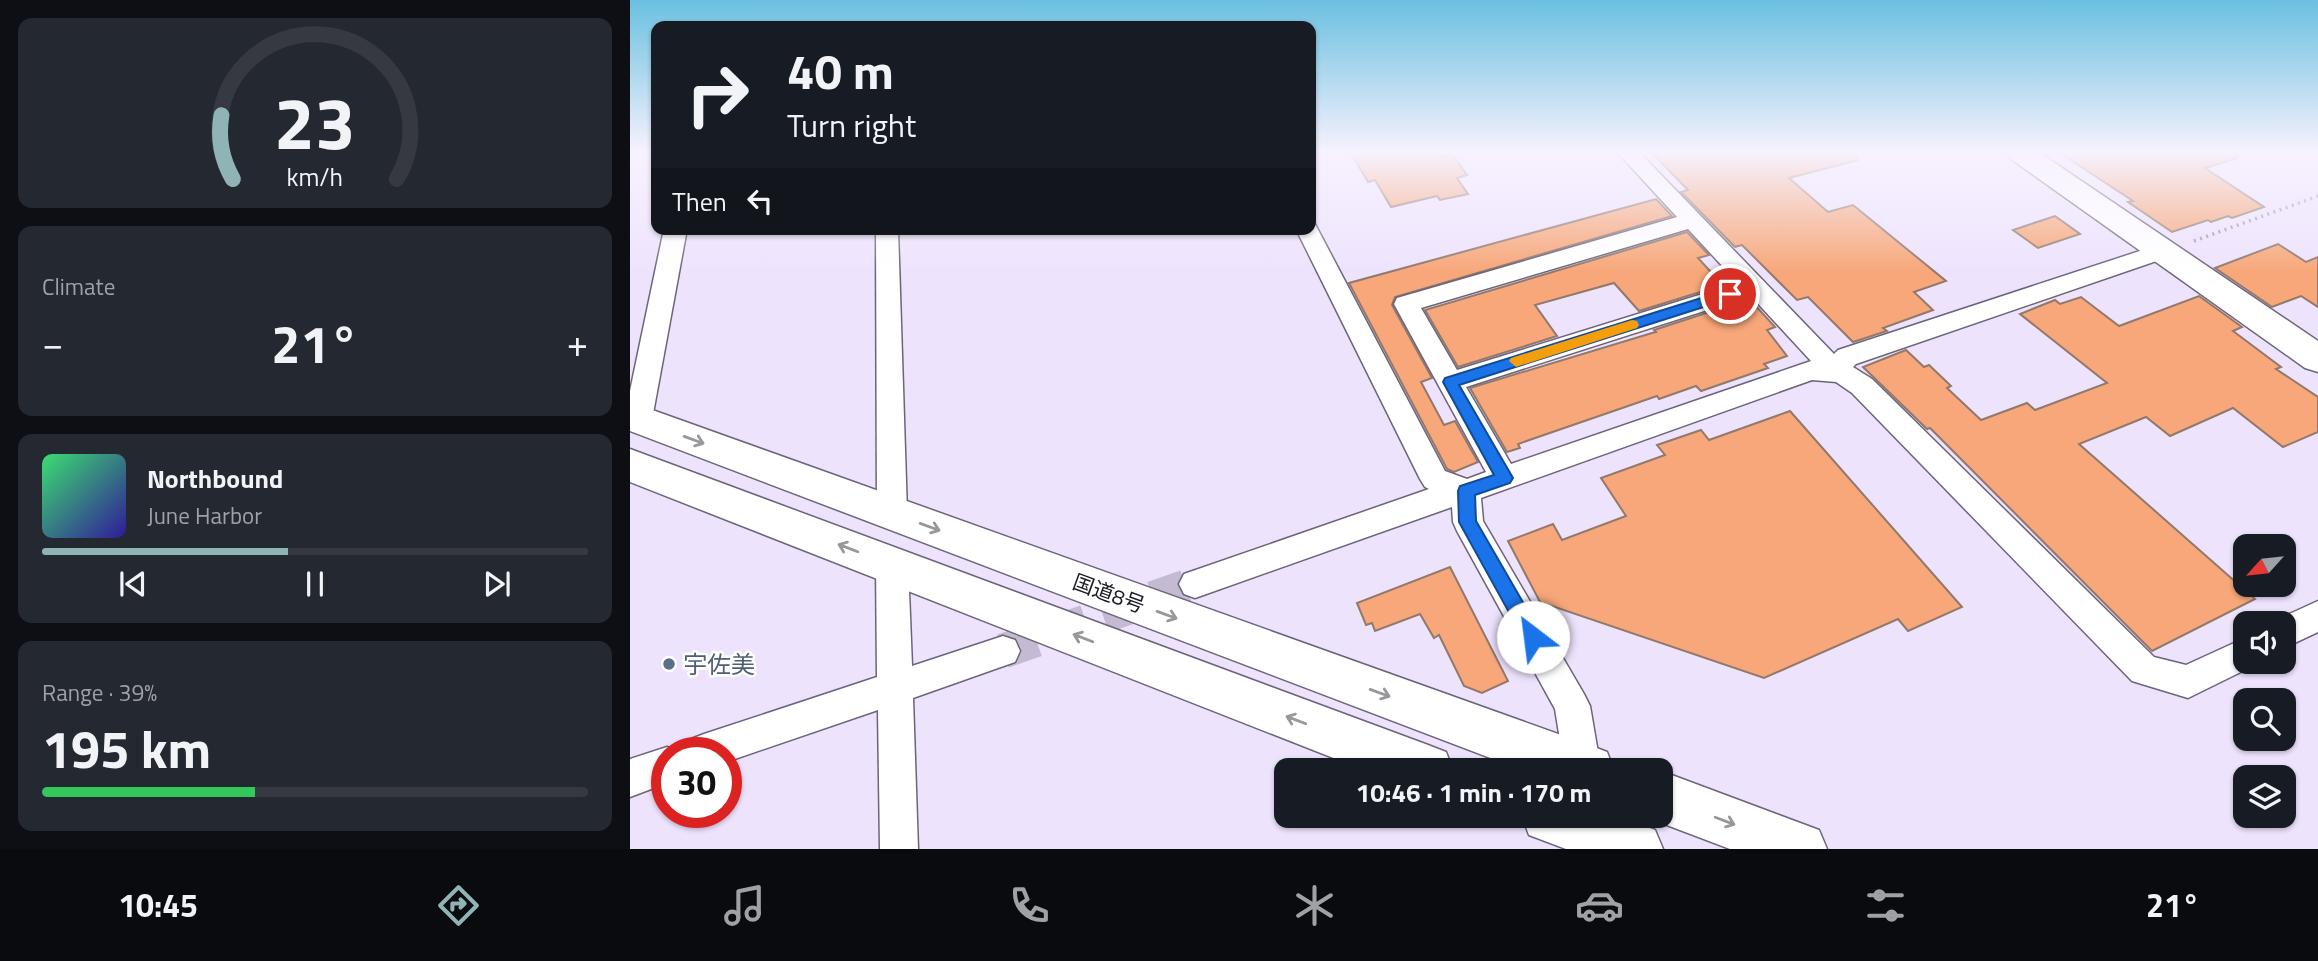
<!DOCTYPE html>
<html lang="en">
<head>
<meta charset="utf-8">
<style>
	:root { --surface:#171b24; --page:#242831; --text:#f1f3f6; --muted:#9ea1a6; --line:#363941; --accent:#90b4b5 }
	body { margin:0; font-family:"Titillium Web","Noto Sans JP",sans-serif; background:var(--page); color:var(--text); height:100vh; display:flex; flex-direction:column; font-size:26px; white-space:nowrap }
	* { box-sizing:border-box; margin:0 }
	p { font-size:23px; color:var(--muted) }
	.icon { flex:none; width:38px; height:38px; fill:none; stroke:currentColor; stroke-width:2; stroke-linecap:round; stroke-linejoin:round }
	.map { position:relative; flex:1; overflow:hidden }
	.panel { display:flex; flex-direction:column; gap:18px; padding:18px; background:#0d0f14; width:630px }
	.panel>* { flex:none }
	.guide { position:absolute; left:21px; top:21px; width:665px; height:214px; border-radius:14px; box-shadow:0 2px 5px #0004; background:#171b24; color:var(--text); overflow:hidden }
	.needle { width:46px; rotate:243deg }
	.fabs { position:absolute; left:1603px; top:534px; display:grid; gap:14px }
	.fabs a { display:grid; place-items:center; width:63px; height:63px; border-radius:14px; background:var(--surface); box-shadow:0 2px 5px #0004; font-size:35px }
	.speed { position:absolute; left:21px; top:737px; display:flex; gap:14px; font-size:35px; font-weight:700; text-align:center }
	.speed>* { display:grid; place-content:center; width:91px; height:91px; border-radius:50%; background:var(--surface); box-shadow:0 2px 5px #0004; line-height:1 }
	.speed .limit { border:10px solid #d22; background:#fff; color:#111 }
	.pin { position:absolute; display:grid; place-items:center; width:60px; height:60px; color:#fff; margin:-30px; border:4px solid #fff; border-radius:50%; box-shadow:0 2px 7px #0007 }
	.me { position:absolute; width:77px; margin:-38px; rotate:330deg; stroke-linejoin:round; filter:drop-shadow(0 0 5px #0008) }
	.turn { display:flex; align-items:center; gap:24px; height:147px; padding:0 21px; font-size:32px }
	.turn .icon { width:91px; height:91px; stroke-width:2.5 }
	.turn b { display:block; font-size:49px; line-height:60px }
	.then { display:flex; align-items:center; height:66px; padding:0 21px; background:#0003; gap:14px; font-size:26px }
	.big { font-size:52px; font-weight:700; line-height:1.1 }
	.panel .tile { flex:1; display:flex; flex-direction:column; justify-content:center; gap:10px; min-width:0; padding:0 24px; border-radius:14px; background:var(--page) }
	.panel .dial { align-items:center; gap:0 }
	.dial svg { height:182px; overflow:visible; fill:none; stroke:var(--line); stroke-width:7; stroke-linecap:round; text-anchor:middle }
	.dial text { fill:var(--text); stroke:none }
	.song { display:flex; align-items:center; gap:21px }
	.cover { width:84px; height:84px; border-radius:10px; background:linear-gradient(135deg,hsl(140 70% 55%),hsl(250 70% 35%)) }
	.played { height:7px; border-radius:4px; background:linear-gradient(90deg,var(--accent) 45%,var(--line) 45%) }
	.keys { display:flex; justify-content:space-around; direction:ltr }
	.heat { display:flex; justify-content:space-between; align-items:center; font-size:38px; direction:ltr }
	.charge { height:10px; border-radius:5px; background:linear-gradient(90deg,#34c759 39%,var(--line) 0) }
	.trip { position:absolute; left:644px; top:758px; width:399px; height:70px; border-radius:14px; background:var(--surface); box-shadow:0 2px 5px #0004; font-weight:700; line-height:70px; text-align:center }
	.dock { display:flex; height:112px; justify-content:space-around; align-items:center; background:#090b0e; color:var(--muted) }
	.dock .icon { width:49px; height:49px }
	.dock .selected { color:var(--accent) }
	.dock b { font-size:32px; color:var(--text) }
	main { display:flex; flex:1; min-height:0 }
	.map>svg:first-child { display:block }
</style>
</head>
<body>
<main>
<section class="panel">
<div class="tile dial"><svg viewBox="0 0 100 80">
<path d="M14 69A42 42 0 1 1 86 69"/>
<path d="M14 69A42 42 0 0 1 9 41" stroke="#90b4b5"/>
<text x="50" y="56" font-size="32" font-weight="700">23</text>
<text x="50" y="72" font-size="11">km/h</text>
</svg></div>
<div class="tile"><p>Climate</p>
<div class="heat"><a>−</a><b class="big">21°</b><a>+</a></div>
</div>
<div class="tile">
<div class="song"><i class="cover"></i><div><b>Northbound</b><p>June Harbor</p></div></div>
<div class="played"></div>
<div class="keys"><svg class="icon" aria-label="previous" viewBox="0 0 24 24"><path d="M18 5L8 12l10 7zM5 5v14"/></svg><svg class="icon" aria-label="pause" viewBox="0 0 24 24"><path d="M8 5v14M16 5v14"/></svg><svg class="icon" aria-label="next" viewBox="0 0 24 24"><path d="M6 5l10 7-10 7zM19 5v14"/></svg></div>
</div>
<div class="tile"><p>Range · 39%</p><b class="big">195 km</b><div class="charge"></div></div>
</section>
<div class="map">
<svg width="1688" height="849" viewBox="0 0 1688 849">
	<rect width="100%" height="100%" fill="#eee3fd"/>
	<g fill="#f7a779" stroke="#91796b" stroke-width="2">
		<path d="M721,153H806L809,157L822,154L837,175L827,178L838,194L810,200L807,196L761,207L745,180L738,182Z"/>
		<path d="M1022,153H1227L1228,160L1159,178L1198,212L1223,205L1316,281L1284,292L1303,310L1253,328L1257,331L1223,342L1178,297L1167,300L1112,245L1105,247L1051,192L1058,190Z"/>
		<path d="M1430,153H1607L1608,158L1575,168L1634,207L1602,218L1598,216L1581,222L1578,220L1542,232L1498,202L1503,201Z"/>
		<path d="M1026,199L1042,216L765,297L762,305L802,378L791,382L814,425L825,421L848,462L824,472L817,469L719,283Z"/>
		<path d="M1425,216L1450,234L1408,248L1383,230Z"/>
		<path d="M1057,232L1079,255L1068,258L1093,285L1009,311L984,283L905,305L927,336L828,367L795,310Z"/>
		<path d="M1648,244L1676,262L1688,257V307L1671,296L1642,307L1585,268Z"/>
		<path d="M1569,296L1612,327L1603,331L1651,367L1646,369L1688,397V432L1653,447L1603,408L1540,436L1516,417L1449,444L1625,599L1522,651L1300,428L1297,429L1233,367L1276,350L1294,367L1299,365L1321,386L1317,388L1351,420L1397,403L1405,410L1477,383L1390,314L1425,300L1430,304L1451,297L1489,326Z"/>
		<path d="M1110,302L1113,306L1123,303L1145,327L1137,330L1157,356L1134,364L1138,368L1071,391L1066,386L1029,399L1027,396L888,444L890,448L877,452L840,388L1022,333L1026,332L1024,330Z"/>
		<path d="M1160,411L1332,607L1278,631L1268,619L1134,678L910,602L878,541L923,524L932,540L996,516L971,478L1035,455L1027,445L1071,430L1079,440Z"/>
		<path d="M820,567L878,681L852,693L834,686L809,635L804,638L790,614L745,631L742,623L736,625L727,603Z"/>
	</g>
	<g fill="none" stroke-linecap="round" stroke-linejoin="round">
		<path stroke="#c4bad1" stroke-width="35" stroke-dasharray="35 18" stroke-linecap="butt" d="M373,651L565,584"/>
		<defs>
			<g id="street">
				<path d="M988,153H1010L1204,354L1208,350L1525,246L1533,244L1541,246L1545,251L1541,256L1226,364L1223,367L1242,379L1524,657L1556,665L1615,638V662H1628L1627,664L1558,698L1502,681L1222,393L1206,382L1182,380L851,498L853,521L954,694L960,706L971,770H935L925,709L827,531L823,522L822,507L565,598L554,594L549,584L554,574L799,489L795,487L790,479L666,229H681V223L685,224L815,471L837,479L856,472L764,304L767,298L1047,217ZM1058,229L1108,283L827,370L791,308ZM1121,296L1181,361L881,464L836,387Z"/>
				<path d="M34,229H57L22,419L18,426L8,429L0,427V391Z"/>
				<path d="M246,229H268L277,513L273,522L262,525L251,522L247,513Z"/>
				<path d="M262,552L273,555L278,565L282,666L373,636L385,640L390,651L385,662L283,698L288,849H250L248,710L96,762V752H56L61,739L74,734L247,677L246,565L251,555Z"/>
				<path d="M1688,601V632L1654,648V623L1642,622Z"/>
				<path d="M37,747L50,752H37V783L0,797V759Z"/>
			</g>
			<path id="secondary" d="M1377,153H1410L1688,341V372L1675,368L1381,159Z"/>
			<g id="highway">
				<path d="M0,402L959,745L977,752L984,770H892L0,431Z"/>
				<path d="M0,449L798,745L816,752L823,770H734L0,482Z"/>
				<path d="M1031,771L1189,830L1197,849H1100L1013,816H1031Z"/>
				<path d="M892,816H988L1025,830L1033,849H936L899,835Z"/>
			</g>
		</defs>
		<use href="#street" stroke="#6d647a" stroke-width="3"/>
		<use href="#secondary" stroke="#6d647a" stroke-width="3"/>
		<use href="#highway" stroke="#6d647a" stroke-width="3"/>
		<path stroke="#a39aae" stroke-width="3.5" stroke-dasharray="2 4.5" stroke-linecap="butt" d="M1564,241L1688,196"/>
		<use href="#street" fill="#fff" fill-rule="evenodd"/>
		<use href="#secondary" fill="#fff" fill-rule="evenodd"/>
		<use href="#highway" fill="#fff" fill-rule="evenodd"/>
	</g>
	<defs><path id="oneway-shaft" d="M-6 0H5M1.5-3L5.5 0L1.5 3" fill="none" stroke-width="1.6" stroke-linecap="round" stroke-linejoin="round" transform="scale(1.75)"/></defs>
	<g stroke="#99979b">
		<use href="#oneway-shaft" transform="translate(64 440) rotate(20)"/>
		<use href="#oneway-shaft" transform="translate(300 527) rotate(20)"/>
		<use href="#oneway-shaft" transform="translate(218 548) rotate(-159)"/>
		<use href="#oneway-shaft" transform="translate(537 615) rotate(20)"/>
		<use href="#oneway-shaft" transform="translate(453 638) rotate(-159)"/>
		<use href="#oneway-shaft" transform="translate(750 693) rotate(20)"/>
		<use href="#oneway-shaft" transform="translate(666 720) rotate(-159)"/>
		<use href="#oneway-shaft" transform="translate(1095 821) rotate(21)"/>
	</g>
	<linearGradient id="sky" x2="0" y2="1"><stop stop-color="#6ac0e0"/><stop offset="0.56" stop-color="#f7f2fe"/><stop offset="1" stop-color="#f7f2fe" stop-opacity="0"/></linearGradient>
	<rect width="1688" height="272" fill="url(#sky)"/>
	<path fill="#1a73e8" stroke="#114b97" stroke-width="2" d="M1100,289L1105,291V297L829,385L883,478L880,483L845,495L846,521L913,637L910,643L903,645L896,643L829,522L828,491L830,486L864,475L813,382L815,378Z"/>
	<path fill="#f59e0b" d="M1002,320L1007,321L1009,325L1007,328L886,367L879,361L881,358Z"/>
	<circle fill="#5c6f8a" stroke="#fff" stroke-width="2.5" cx="39" cy="664" r="7"/>
	<g text-anchor="middle" dominant-baseline="central" stroke-width="5" stroke-linejoin="round" paint-order="stroke">
		<g font-size="21" fill="#1c1821" stroke="#fff">
			<text transform="translate(479 593) rotate(20)">国道8号</text>
		</g>
		<g font-size="24" fill="#4e5e75" stroke="#fff" text-anchor="start">
			<text x="53" y="664">宇佐美</text>
		</g>
	</g>
</svg>
<div class="fabs">
<a><svg class="needle" viewBox="-14 -14 28 28"><path d="M0-13l5 13h-10z" fill="#e53935"/><path d="M0 13l5-13h-10z" fill="#9ea1a6"/></svg></a>
<a><svg class="icon" aria-label="sound" viewBox="0 0 24 24"><path d="M4 9h4l5-4v14l-5-4H4zM17 9q2 3 0 6"/></svg></a>
<a><svg class="icon" aria-label="search" viewBox="0 0 24 24"><circle cx="10" cy="10" r="6"/><path d="M15 15l6 6"/></svg></a>
<a><svg class="icon" aria-label="layers" viewBox="0 0 24 24"><path d="M12 4l9 5-9 5-9-5zM3 14l9 5 9-5"/></svg></a>
</div>
<div class="speed"><div class="limit">30</div></div>
<div class="pin" style="left:1100px;top:294px;background:#d93025"><svg class="icon" aria-label="arrive" viewBox="0 0 24 24"><path d="M6 21V4h12l-3 4 3 4H6"/></svg></div>
<svg class="me" style="left:903px;top:637px" viewBox="-20 -20 40 40"><circle r="19" fill="#fff"/><path d="M0-13L10 11 0 6-10 11z" fill="#1a73e8"/></svg>
<div class="trip">10:46 · 1 min · 170 m</div>
<div class="guide">
<div class="turn"><svg class="icon" aria-label="right" viewBox="0 0 24 24"><path d="M7 20v-9h11M14 6l5 5-5 5"/></svg><div><b>40 m</b>Turn right</div></div>
<div class="then">Then<svg class="icon" aria-label="left" viewBox="0 0 24 24"><path d="M17 20v-9H6M10 6l-5 5 5 5"/></svg></div>
</div>
</div>
</main>
<nav class="dock">
<b>10:45</b>
<svg class="icon selected" aria-label="directions" viewBox="0 0 24 24"><path d="M12 3l9 9-9 9-9-9zM9 14v-3h6M13 9l2 2-2 2"/></svg>
<svg class="icon" aria-label="music" viewBox="0 0 24 24"><path d="M9 18V5l10-2v13"/><circle cx="6" cy="18" r="3"/><circle cx="16" cy="16" r="3"/></svg>
<svg class="icon" aria-label="phone" viewBox="0 0 24 24"><path d="M5 4h4l2 5-3 2q2 4 5 5l2-3 5 2v4C11 20 4 13 5 4z"/></svg>
<svg class="icon" aria-label="climate" viewBox="0 0 24 24"><path d="M12 3v18M4 7l16 10M4 17L20 7"/></svg>
<svg class="icon" aria-label="car" viewBox="0 0 24 24"><path d="M5 17H2v-5l4-1 3-4h7l3 4 3 1v5h-3M9 17h6M6 11h13"/><circle cx="7" cy="17" r="2"/><circle cx="17" cy="17" r="2"/></svg>
<svg class="icon" aria-label="filters" viewBox="0 0 24 24"><path d="M4 7h16M4 17h16"/><circle cx="9" cy="7" r="2"/><circle cx="15" cy="17" r="2"/></svg>
<b>21°</b>
</nav>
</body>
</html>
